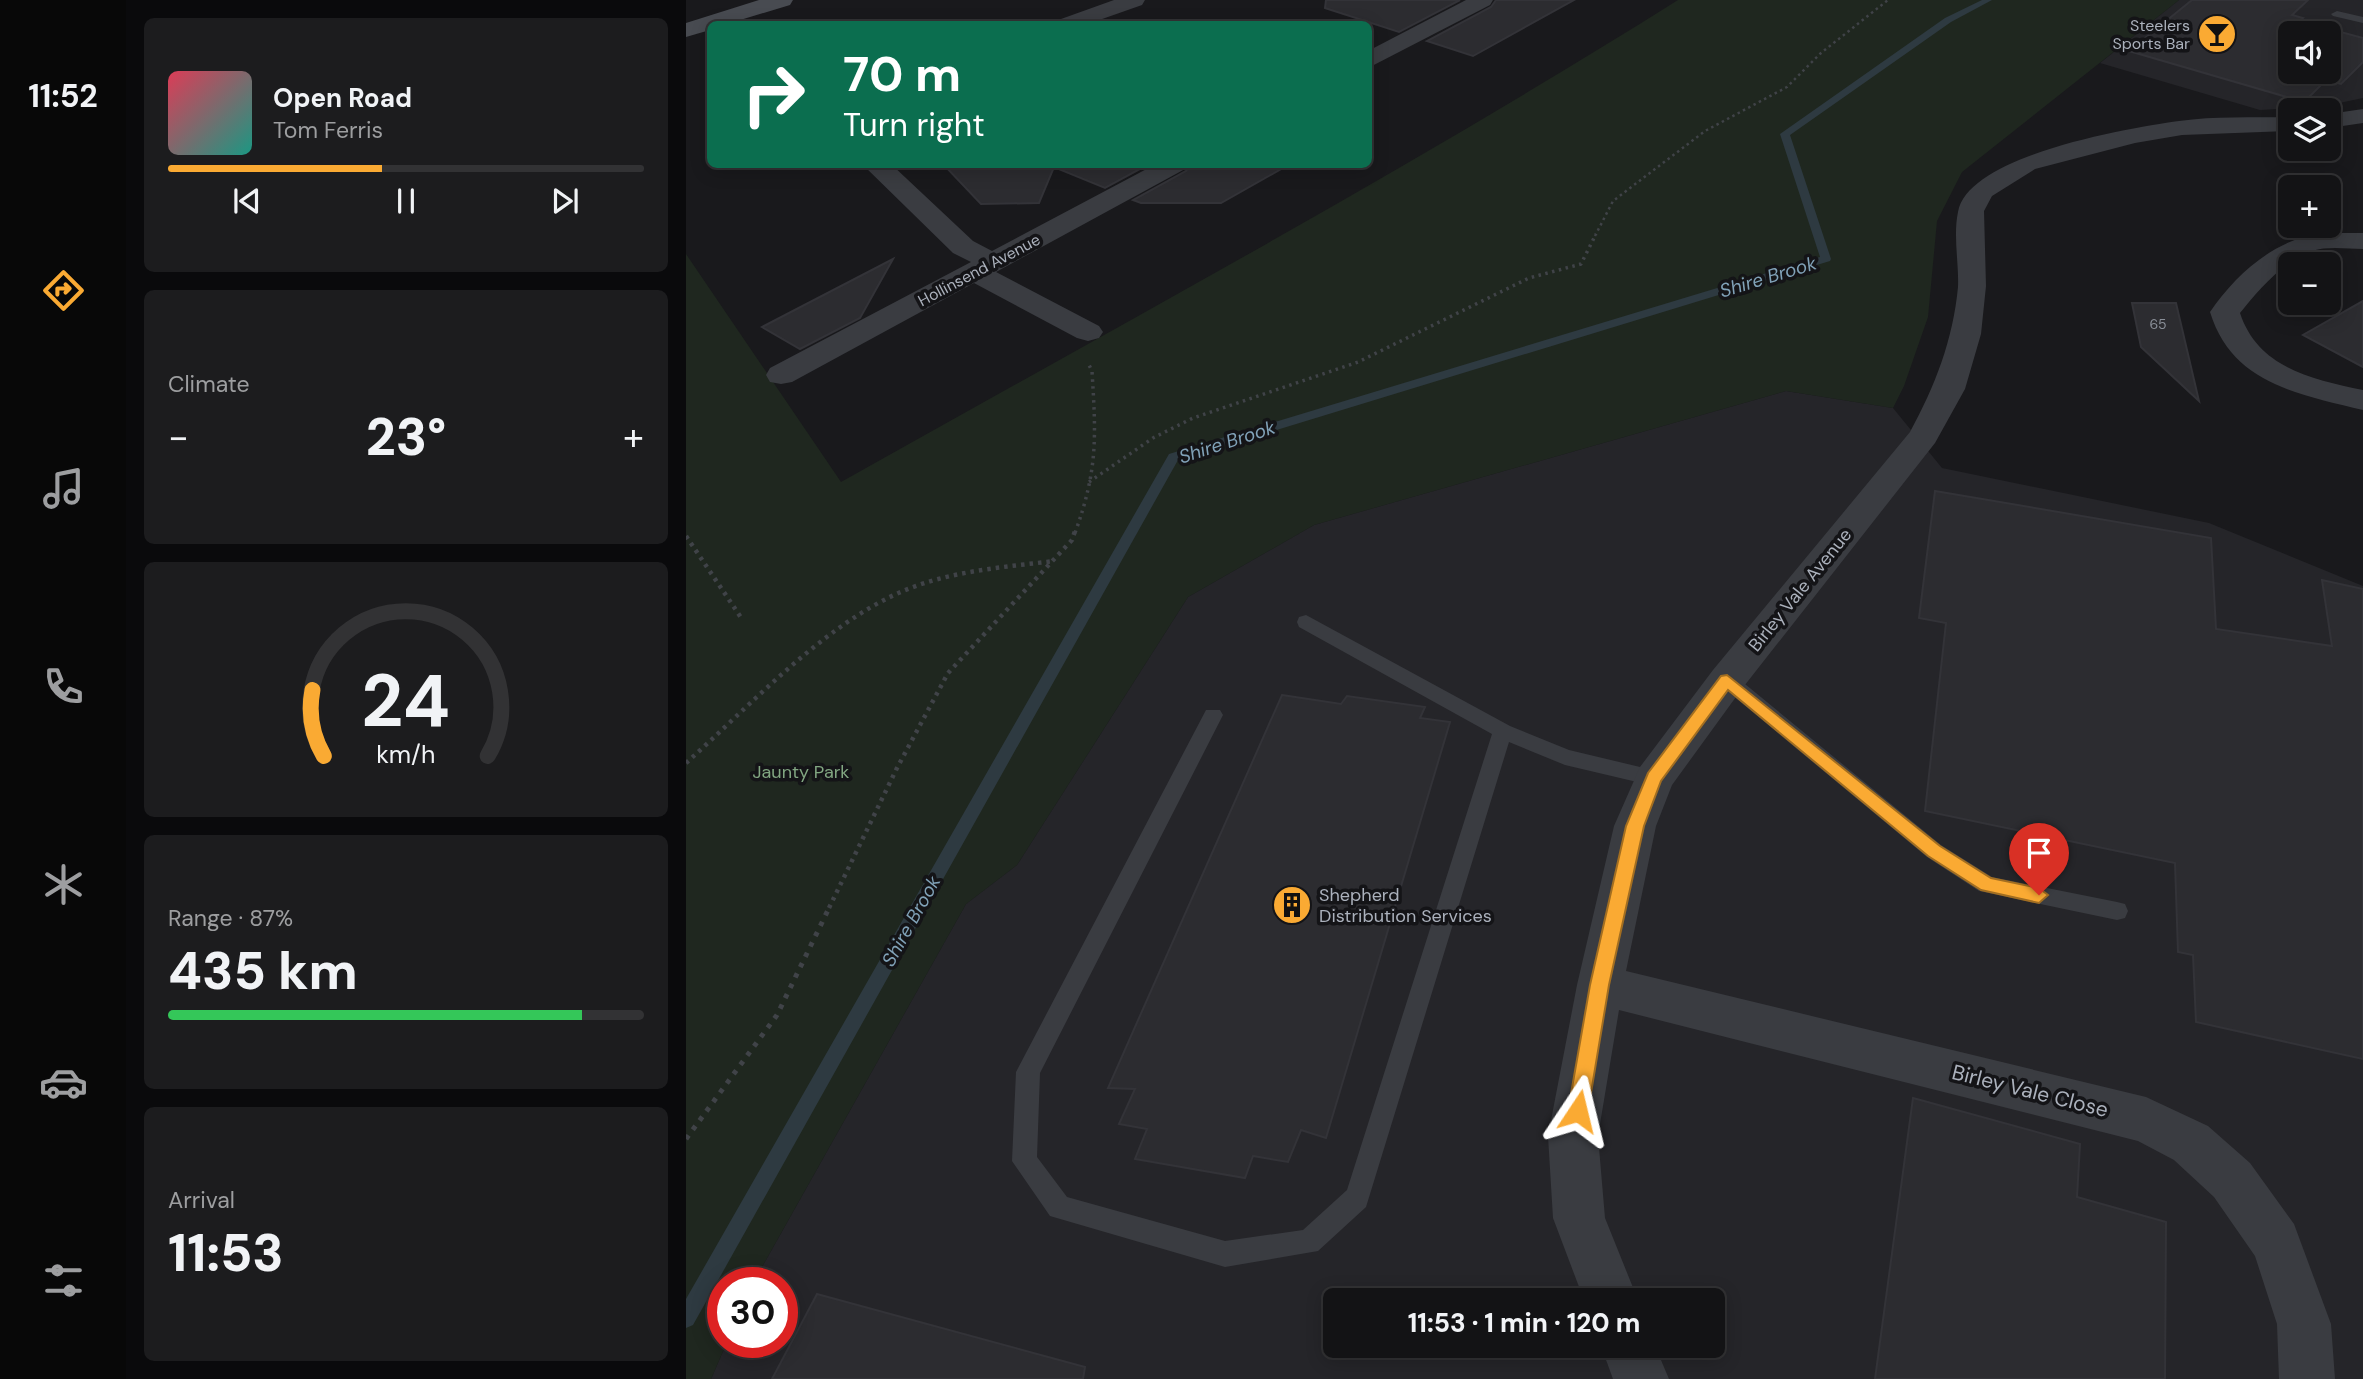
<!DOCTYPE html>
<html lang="en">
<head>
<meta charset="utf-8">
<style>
	:root { --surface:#131315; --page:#1c1c1e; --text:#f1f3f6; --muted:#9d9ea0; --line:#323234; --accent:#faaa33 }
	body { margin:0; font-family:"DM Sans",sans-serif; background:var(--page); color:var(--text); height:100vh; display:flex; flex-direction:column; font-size:26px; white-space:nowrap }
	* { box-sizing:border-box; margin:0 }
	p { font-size:23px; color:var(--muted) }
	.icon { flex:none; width:38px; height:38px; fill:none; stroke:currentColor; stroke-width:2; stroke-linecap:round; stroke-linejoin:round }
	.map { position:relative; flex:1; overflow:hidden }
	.side { display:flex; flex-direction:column; gap:18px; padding:18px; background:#0a0a0c; width:560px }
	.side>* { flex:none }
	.top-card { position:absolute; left:21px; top:21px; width:665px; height:147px; border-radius:10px; box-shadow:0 4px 18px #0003,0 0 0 2px var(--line); background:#0b6e4f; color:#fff; overflow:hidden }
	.tools { position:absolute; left:1592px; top:21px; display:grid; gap:14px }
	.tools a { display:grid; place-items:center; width:63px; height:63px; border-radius:10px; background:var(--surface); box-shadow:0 4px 18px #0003,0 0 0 2px var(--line); font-size:35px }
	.speed { position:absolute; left:21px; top:1267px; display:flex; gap:14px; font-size:35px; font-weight:700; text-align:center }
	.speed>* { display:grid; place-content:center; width:91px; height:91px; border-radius:50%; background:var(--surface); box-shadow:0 4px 18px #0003,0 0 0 2px var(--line); line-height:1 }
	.speed .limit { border:10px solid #d22; background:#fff; color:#111 }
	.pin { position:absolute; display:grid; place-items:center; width:60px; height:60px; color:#fff; margin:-72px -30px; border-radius:50% 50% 50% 0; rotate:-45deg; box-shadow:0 0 7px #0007 }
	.pin .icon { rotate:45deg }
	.me { position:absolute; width:77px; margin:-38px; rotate:10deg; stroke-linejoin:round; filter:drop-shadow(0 0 5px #0008) }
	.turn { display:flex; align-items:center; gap:24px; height:147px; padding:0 21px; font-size:32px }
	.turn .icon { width:91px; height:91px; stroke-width:2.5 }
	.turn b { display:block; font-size:49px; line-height:60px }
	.big { font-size:52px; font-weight:800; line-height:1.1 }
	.side .tile { flex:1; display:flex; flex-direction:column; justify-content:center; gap:10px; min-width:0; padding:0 24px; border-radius:10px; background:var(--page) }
	.side .dial { align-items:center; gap:0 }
	.dial svg { height:182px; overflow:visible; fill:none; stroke:var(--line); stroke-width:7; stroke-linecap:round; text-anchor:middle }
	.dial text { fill:var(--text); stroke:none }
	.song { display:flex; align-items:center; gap:21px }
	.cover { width:84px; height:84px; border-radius:10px; background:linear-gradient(135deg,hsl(350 70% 55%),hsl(170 70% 35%)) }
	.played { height:7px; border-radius:4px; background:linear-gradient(90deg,var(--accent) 45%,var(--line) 45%) }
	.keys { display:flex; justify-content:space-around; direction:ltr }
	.heat { display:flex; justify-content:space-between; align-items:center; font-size:38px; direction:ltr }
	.charge { height:10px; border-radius:5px; background:linear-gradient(90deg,#34c759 87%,var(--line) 0) }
	.trip { position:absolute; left:637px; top:1288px; width:402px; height:70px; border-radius:10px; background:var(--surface); box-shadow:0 4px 18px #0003,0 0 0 2px var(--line); font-weight:800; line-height:70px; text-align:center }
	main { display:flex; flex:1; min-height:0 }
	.tabs { display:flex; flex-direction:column; width:126px; justify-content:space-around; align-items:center; background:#080808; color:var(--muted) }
	.tabs .icon { width:49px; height:49px }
	.tabs .selected { color:var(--accent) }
	.tabs b { font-size:32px; color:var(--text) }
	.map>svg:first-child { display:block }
</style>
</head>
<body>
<main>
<nav class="tabs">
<b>11:52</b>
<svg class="icon selected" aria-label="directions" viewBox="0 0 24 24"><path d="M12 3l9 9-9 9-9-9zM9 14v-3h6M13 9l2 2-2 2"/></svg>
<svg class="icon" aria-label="music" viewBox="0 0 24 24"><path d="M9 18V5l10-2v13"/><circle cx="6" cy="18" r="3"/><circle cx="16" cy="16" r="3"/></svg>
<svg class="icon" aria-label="phone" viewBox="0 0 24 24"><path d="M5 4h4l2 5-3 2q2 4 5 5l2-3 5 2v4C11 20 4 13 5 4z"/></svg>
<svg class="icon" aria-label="climate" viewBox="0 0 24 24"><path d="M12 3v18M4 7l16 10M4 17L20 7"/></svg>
<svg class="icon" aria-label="car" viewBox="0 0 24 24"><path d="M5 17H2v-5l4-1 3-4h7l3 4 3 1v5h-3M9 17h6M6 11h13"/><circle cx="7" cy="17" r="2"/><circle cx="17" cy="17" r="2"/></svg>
<svg class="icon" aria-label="filters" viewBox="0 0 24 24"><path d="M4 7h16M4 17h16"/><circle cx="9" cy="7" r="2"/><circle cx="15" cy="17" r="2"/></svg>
</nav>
<section class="side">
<div class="tile">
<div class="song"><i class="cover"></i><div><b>Open Road</b><p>Tom Ferris</p></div></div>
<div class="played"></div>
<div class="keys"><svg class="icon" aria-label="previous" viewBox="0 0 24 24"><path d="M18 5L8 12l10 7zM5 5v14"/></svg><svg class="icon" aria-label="pause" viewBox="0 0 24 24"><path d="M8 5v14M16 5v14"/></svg><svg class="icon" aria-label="next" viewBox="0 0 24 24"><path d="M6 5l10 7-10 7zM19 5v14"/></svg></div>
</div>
<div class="tile"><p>Climate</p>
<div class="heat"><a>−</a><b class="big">23°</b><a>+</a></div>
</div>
<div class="tile dial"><svg viewBox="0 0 100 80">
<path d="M14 69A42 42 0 1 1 86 69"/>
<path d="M14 69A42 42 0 0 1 9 40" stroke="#faaa33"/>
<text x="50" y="56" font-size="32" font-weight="700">24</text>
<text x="50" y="72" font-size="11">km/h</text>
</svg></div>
<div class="tile"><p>Range · 87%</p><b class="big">435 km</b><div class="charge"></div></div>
<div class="tile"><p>Arrival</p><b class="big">11:53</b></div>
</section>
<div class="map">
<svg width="1677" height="1379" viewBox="0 0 1677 1379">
	<rect width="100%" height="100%" fill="#19191c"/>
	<g fill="#252529" fill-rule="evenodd">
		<path d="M1493,0H1677V98L1639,106L1574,110L1414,63ZM1605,33H1643V72H1605Z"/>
		<path d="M1100,391L1207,408L1256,468L1523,523L1677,586V1379H25L41,1342H96V1283H67L280,904L331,865L502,597L628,525ZM649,1300H1027V1346H649Z"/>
	</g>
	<path fill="#1f271f" d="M992,0H1493L1276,172L1251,221L1242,317L1218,386L1207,408L1100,391L628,525L502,597L331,865L280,904L67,1283H37V1342H41L25,1379H0V254L155,482C436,324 720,171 992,0Z"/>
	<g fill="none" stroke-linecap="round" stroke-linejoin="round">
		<path fill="#2e3a41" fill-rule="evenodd" d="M1296,0H1306L1265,22L1104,135L1145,259L1144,261L492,460L7,1325L0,1328V1299L483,454L1134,257L1094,134L1259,18Z"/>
	</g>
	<g fill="#2c2c30" stroke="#333338" stroke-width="2" fill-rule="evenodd">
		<path d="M640,0H774L713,32L639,8Z"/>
		<path d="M810,0H888L787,56L741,41L805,7Z"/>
		<path d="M1506,0H1622L1606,15L1617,18L1614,21L1677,38V62L1655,84L1640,80L1618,102L1443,51ZM1605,33H1643V72H1605Z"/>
		<path d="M257,164H463L419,188L368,167L353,203L295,204Z"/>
		<path d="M505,164H604L535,203H455L447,200L500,171Z"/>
		<path d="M207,259L174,318L114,349L76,327Z"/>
		<path d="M1677,301V367L1617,335Z"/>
		<path d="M1446,303H1490L1513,401L1455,347Z"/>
		<path d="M1249,491L1525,538L1530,629L1646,646L1636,580L1677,589V1059L1510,1022L1507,955L1492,952L1489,863L1239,811L1260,623L1233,618Z"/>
		<path d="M596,695L655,704L661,696L739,707L734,718L764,722L640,1138L615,1130L602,1162L567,1156L559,1178L449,1159L461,1129L433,1124L449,1089L422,1088Z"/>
		<path d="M1227,1098L1394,1144L1391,1197L1480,1222L1479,1379H1189Z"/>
		<path d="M131,1294L399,1367L397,1379H86Z"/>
	</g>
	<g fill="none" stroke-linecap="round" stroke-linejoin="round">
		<path stroke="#404348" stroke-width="2.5" stroke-dasharray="2.5 3.5" stroke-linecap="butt" d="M909,236L927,201L1019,131L1101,87L1135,53L1202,0"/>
		<g stroke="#404348" stroke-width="3.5" stroke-dasharray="2.5 4.5" stroke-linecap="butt">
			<path d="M403,482L467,438L507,418L672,362L843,278L895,264L910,234"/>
			<path d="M389,533C412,469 410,437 406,371L402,363"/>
		</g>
		<g stroke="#404348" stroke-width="4.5" stroke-dasharray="3.5 5" stroke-linecap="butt">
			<path d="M0,536L56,619"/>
			<path d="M0,763C64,706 137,625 217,591C264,571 318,567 368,561"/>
			<path d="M143,908L211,768L262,673L386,540L389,531"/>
		</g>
		<path stroke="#404348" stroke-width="5" stroke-dasharray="4.5 7" stroke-linecap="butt" d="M0,1139L91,1015L144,906"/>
		<g fill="#3a3c41" fill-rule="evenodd">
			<path d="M1651,11L1677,17V23L1647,16L1645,14Z"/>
			<path d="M620,615L824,726L883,750L975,772L978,778L975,784L968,786L879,765L823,742L680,1207L632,1251L539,1267L364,1216L326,1161L330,1072L520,710H534L537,715L354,1073L351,1157L381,1197L539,1241L617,1230L661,1190L806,734L613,627L611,622L613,617Z"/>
			<path d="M1041,673L1048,675L1255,845L1306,877L1431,902L1439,904L1442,911L1439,918L1431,920L1293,891L1241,857L1034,685L1031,680Z"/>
		</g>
		<g fill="#3a3c41" fill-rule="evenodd">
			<path d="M428,0H459L456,5L402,24H372L375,19Z"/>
			<path d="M780,0H807L804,5L682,68V51Z"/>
			<path d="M1677,109V123L1643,128V114Z"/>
			<path d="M1605,117V131L1496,135L1449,143L1349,169L1306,196L1298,211L1300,286L1295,334L1279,389L1249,443L1055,690L986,785L970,826L940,971L1460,1097L1522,1126L1564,1163L1608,1224L1645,1324L1649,1379H1593L1591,1324L1569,1256L1528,1197L1488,1160L1452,1141L933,1010L912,1136L919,1218L952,1300H898L867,1218L862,1136L891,985L928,826L954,767L1027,670L1224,432C1249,386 1267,340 1272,287C1273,263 1267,236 1272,212C1282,155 1443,128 1493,121C1530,116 1568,118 1605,117Z"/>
			<path d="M176,164H205L287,241L306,251L470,164H503L499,169L310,272L413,326L417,332L413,338L402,341L391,338L288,283L106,382L95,384L84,382L80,375L84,368L285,262L267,253Z"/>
			<path d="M1636,233H1677V249C1661,249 1642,246 1626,251C1598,260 1572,291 1554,313C1572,368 1626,379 1677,390V410C1613,394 1546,384 1524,312C1550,274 1589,239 1636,233Z"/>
			<path d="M915,1346H969L983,1379H927Z"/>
		</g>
		<path fill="#484b51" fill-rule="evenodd" d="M73,0H107L104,5L41,24H24V30L0,37V23Z"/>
	</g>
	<path fill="#faaa33" stroke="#a26e21" stroke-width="2" d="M1041,675L1254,846L1305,878L1353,888L1362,895L1353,903L1295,890L1242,856L1042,690L975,781L958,826L923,985L902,1111L899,1118L892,1121L885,1118L882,1111L904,985L940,826L962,773L1035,676Z"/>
	<defs>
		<symbol id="bar-disc" viewBox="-11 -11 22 22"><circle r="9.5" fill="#faaa33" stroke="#141417"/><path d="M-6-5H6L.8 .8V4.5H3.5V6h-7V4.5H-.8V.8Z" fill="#111"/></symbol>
		<symbol id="building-disc" viewBox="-11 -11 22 22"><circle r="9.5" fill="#faaa33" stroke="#141417"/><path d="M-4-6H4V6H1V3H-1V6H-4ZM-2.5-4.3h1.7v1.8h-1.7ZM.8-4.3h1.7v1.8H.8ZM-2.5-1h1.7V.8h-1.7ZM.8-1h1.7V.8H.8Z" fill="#111"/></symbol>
	</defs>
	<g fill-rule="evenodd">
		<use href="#bar-disc" x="1509" y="12" width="44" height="44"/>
		<use href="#building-disc" x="584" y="883" width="44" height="44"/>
	</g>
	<g text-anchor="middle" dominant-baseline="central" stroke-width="7" stroke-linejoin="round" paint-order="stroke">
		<g font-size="14" fill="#8a8f98">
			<text x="1472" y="324">65</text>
		</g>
		<g font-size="16" fill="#abb1bc" stroke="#141417" text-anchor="end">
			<text x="1504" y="25">Steelers<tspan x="1504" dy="18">Sports Bar</tspan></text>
		</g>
		<g font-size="16" fill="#abb1bc" stroke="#141417">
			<text transform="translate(293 270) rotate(-28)">Hollinsend Avenue</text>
		</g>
		<g font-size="18" fill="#abb1bc" stroke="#141417">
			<text transform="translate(1114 590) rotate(-51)">Birley Vale Avenue</text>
		</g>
		<g font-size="18" fill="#82a782" stroke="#141417">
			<text x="115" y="772">Jaunty Park</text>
		</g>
		<g font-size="18" fill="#abb1bc" stroke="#141417" text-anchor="start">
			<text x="633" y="895">Shepherd<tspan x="633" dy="21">Distribution Services</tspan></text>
		</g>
		<g font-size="19" font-style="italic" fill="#81a2b8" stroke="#141417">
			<text transform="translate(1082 277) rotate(-17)">Shire Brook</text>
			<text transform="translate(541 442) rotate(-18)">Shire Brook</text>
			<text transform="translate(225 921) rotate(-61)">Shire Brook</text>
		</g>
		<g font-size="21" fill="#abb1bc" stroke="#141417">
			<text transform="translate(1344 1091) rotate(14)">Birley Vale Close</text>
		</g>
	</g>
</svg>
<div class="tools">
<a><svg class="icon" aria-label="sound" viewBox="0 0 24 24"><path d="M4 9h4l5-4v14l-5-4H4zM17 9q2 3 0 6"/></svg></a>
<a><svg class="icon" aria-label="layers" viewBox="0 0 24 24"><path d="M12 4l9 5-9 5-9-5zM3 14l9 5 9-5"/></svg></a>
<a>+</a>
<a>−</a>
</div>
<div class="speed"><div class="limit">30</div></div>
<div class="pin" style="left:1353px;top:895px;background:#d93025"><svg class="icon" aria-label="arrive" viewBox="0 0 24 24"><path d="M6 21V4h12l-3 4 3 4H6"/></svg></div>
<svg class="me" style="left:892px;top:1111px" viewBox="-20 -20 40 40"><path d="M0-17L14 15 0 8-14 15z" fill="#faaa33" stroke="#fff" stroke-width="4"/></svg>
<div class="trip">11:53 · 1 min · 120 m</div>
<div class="top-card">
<div class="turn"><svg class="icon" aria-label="right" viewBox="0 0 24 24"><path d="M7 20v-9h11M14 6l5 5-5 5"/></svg><div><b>70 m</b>Turn right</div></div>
</div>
</div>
</main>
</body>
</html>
